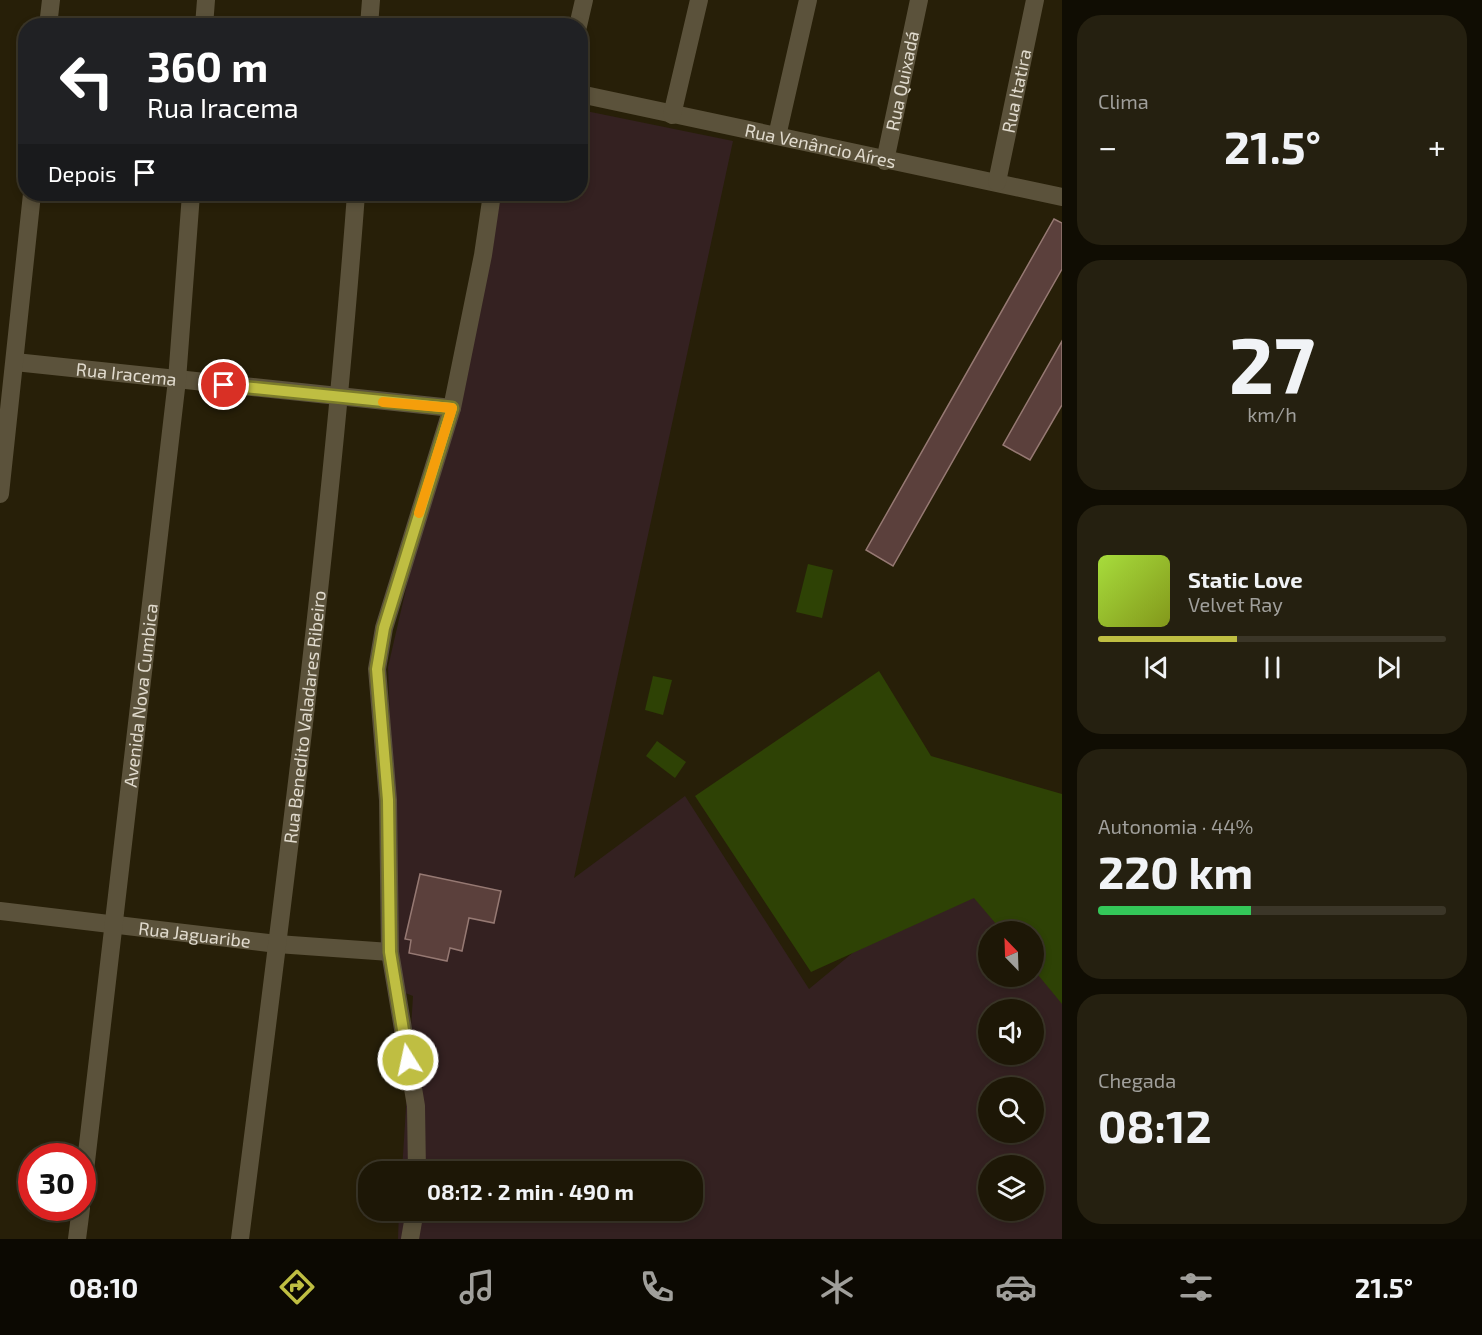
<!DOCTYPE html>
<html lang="pt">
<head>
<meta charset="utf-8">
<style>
	:root { --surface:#1d1706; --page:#252010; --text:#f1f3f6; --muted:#a09f9b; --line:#3b3628; --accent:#bfbe42 }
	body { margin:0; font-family:"Exo 2",sans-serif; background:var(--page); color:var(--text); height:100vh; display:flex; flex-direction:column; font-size:22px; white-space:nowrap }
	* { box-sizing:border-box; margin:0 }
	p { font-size:20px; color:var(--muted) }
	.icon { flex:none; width:33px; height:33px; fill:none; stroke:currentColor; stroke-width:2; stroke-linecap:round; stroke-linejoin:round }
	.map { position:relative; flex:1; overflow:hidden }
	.side { display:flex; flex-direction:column; gap:15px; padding:15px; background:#100d03; width:420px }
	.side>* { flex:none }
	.banner { position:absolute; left:18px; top:18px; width:570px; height:183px; border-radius:24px; box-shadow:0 3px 9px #0003,0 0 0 2px var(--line); background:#202124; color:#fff; overflow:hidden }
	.needle { width:39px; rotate:337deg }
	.controls { position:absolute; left:978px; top:921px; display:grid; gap:12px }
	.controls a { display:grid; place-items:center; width:66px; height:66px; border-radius:50%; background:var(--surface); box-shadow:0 3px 9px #0003,0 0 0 2px var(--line); font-size:30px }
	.speed { position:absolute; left:18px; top:1143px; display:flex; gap:12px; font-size:30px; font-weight:700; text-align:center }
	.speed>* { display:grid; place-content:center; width:78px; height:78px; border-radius:50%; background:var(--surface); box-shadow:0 3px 9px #0003,0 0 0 2px var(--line); line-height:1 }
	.speed .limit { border:9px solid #d22; background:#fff; color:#111 }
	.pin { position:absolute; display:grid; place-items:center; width:51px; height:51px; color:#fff; margin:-26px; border:3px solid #fff; border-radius:50%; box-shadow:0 2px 6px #0007 }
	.me { position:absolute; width:66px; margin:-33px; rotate:350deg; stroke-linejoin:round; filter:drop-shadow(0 0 4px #0008) }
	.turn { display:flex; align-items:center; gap:21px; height:126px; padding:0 30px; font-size:27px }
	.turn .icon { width:78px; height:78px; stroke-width:2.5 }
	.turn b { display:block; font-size:42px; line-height:51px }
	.then { display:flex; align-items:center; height:57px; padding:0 30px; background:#0003; gap:12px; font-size:22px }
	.big { font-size:45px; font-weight:700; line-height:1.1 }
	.side .widget { flex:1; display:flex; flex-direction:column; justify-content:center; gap:9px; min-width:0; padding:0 21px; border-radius:24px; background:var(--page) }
	.side .dial { align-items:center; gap:0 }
	.dial b { font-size:78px; line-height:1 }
	.song { display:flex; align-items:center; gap:18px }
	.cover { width:72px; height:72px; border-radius:9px; background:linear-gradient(135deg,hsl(80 70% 55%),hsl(70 70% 35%)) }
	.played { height:6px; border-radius:3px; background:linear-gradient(90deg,var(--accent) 40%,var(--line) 40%) }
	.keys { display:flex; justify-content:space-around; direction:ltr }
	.heat { display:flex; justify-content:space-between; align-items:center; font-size:33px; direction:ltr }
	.charge { height:9px; border-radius:4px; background:linear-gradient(90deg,#34c759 44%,var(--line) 0) }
	.trip { position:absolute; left:358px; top:1161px; width:345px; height:60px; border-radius:24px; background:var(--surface); box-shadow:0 3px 9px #0003,0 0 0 2px var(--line); font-weight:700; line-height:60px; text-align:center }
	.menu { display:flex; height:96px; justify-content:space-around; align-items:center; background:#0c0902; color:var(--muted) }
	.menu .icon { width:42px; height:42px }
	.menu .current { color:var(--accent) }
	.menu b { font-size:27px; color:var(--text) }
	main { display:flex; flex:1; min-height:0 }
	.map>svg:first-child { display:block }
</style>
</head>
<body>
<main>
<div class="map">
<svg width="1062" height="1239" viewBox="0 0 1062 1239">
	<rect width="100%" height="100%" fill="#271f08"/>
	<path fill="#342121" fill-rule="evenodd" d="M581,110L733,141L574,878L685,796L809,989L966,859L1062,925V1239H398L399,1211L693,1210V1172L402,1171L413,996L400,991L388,667L497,194H580ZM988,932H1034V976H988ZM988,1010H1034V1054H988ZM988,1088H1034V1132H988ZM988,1166H1034V1210H988Z"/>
	<g fill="#2e4205">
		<path d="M808,564L833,570L822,618L796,612Z"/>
		<path d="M879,671L931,756L1062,794V1004L1034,970V932L1002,931L974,898L811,972L695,796Z"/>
		<path d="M653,676L672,680L663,715L645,710Z"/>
		<path d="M657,741L686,762L675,778L646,756Z"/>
	</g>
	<g fill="#5b403c" stroke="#967973" stroke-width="1.5">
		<path d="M1054,219L1062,223V269L893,566L866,550Z"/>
		<path d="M1062,341V405L1030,460L1003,445Z"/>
		<path d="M420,874L501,891L494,923L469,918L462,951L450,948L447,961L409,953L411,940L405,939Z"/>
	</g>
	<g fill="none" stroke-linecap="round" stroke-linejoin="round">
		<g stroke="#5b523b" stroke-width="18">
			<path d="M48,26L51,0"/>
			<path d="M204,26L206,0"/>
			<path d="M369,26L371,0"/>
			<path d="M578,26L584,0"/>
			<path id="s1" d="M580,94L1062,197"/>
			<path d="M672,115L699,0"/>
			<path d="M777,136L808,0"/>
			<path id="s2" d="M885,161L919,0"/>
			<path id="s3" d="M997,182L1035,0"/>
			<path id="s4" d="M15,362L452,408"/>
			<path d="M0,494L32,194"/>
			<path id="s5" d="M0,911L277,944L390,952"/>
			<path d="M417,1172L416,1106L390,952L388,800L377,669L384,628L452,408L483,255L492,194"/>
			<path id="s6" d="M82,1196L177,380L191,194"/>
			<path d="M77,1239L81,1208"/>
			<path id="s7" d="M240,1239C284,891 330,543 356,194"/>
			<path d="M410,1239L415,1210"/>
		</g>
	</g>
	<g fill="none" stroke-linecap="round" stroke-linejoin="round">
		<defs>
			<path id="route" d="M224,385L452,408L384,628L377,669L388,800L390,952L408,1060"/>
		</defs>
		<use href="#route" stroke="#7c7c2b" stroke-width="15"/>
		<use href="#route" stroke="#bfbe42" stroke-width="10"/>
		<path stroke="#f59e0b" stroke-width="10" d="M383,402L452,408L419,513"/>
	</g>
	<g text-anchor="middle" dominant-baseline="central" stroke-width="6" stroke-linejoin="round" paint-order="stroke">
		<g font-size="18" fill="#e1dbce" stroke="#0d0903">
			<text stroke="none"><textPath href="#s2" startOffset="82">Rua Quixadá</textPath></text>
			<text stroke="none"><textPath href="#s3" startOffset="93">Rua Itatira</textPath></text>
			<text stroke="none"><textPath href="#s1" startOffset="246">Rua Venâncio Aíres</textPath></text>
			<text stroke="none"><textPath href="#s4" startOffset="112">Rua Iracema</textPath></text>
			<text stroke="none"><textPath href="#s6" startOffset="504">Avenida Nova Cumbica</textPath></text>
			<text stroke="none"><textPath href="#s7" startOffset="526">Rua Benedito Valadares Ribeiro</textPath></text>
			<text stroke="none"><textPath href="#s5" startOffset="196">Rua Jaguaribe</textPath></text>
		</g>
	</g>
</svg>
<div class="controls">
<a><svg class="needle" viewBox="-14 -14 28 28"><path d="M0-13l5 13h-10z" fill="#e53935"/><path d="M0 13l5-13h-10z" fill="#a09f9b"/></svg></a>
<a><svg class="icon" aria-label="sound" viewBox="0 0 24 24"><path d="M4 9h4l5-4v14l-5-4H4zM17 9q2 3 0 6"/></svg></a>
<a><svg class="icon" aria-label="search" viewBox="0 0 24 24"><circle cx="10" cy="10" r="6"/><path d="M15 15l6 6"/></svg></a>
<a><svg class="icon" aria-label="layers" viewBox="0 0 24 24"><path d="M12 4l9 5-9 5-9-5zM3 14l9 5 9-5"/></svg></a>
</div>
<div class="speed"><div class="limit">30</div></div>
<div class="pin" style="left:224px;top:385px;background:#d93025"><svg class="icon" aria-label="arrive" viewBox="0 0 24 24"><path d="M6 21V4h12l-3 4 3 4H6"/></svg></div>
<svg class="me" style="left:408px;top:1060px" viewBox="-20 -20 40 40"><circle r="17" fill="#bfbe42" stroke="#fff" stroke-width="3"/><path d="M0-11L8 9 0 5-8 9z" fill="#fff"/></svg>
<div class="trip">08:12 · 2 min · 490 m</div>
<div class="banner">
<div class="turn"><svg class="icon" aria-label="left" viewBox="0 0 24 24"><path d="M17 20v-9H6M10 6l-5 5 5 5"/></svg><div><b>360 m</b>Rua Iracema</div></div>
<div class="then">Depois<svg class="icon" aria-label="arrive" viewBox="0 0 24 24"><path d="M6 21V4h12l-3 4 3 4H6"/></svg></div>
</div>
</div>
<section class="side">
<div class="widget"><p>Clima</p>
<div class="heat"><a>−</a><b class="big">21.5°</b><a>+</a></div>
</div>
<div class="widget dial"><b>27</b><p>km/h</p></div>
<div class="widget">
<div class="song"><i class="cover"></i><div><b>Static Love</b><p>Velvet Ray</p></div></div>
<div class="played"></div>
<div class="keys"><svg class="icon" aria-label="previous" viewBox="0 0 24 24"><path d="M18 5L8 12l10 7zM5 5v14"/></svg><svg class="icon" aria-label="pause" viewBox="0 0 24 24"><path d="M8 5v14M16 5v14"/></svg><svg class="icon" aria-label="next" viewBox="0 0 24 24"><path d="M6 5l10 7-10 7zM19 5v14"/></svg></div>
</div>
<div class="widget"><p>Autonomia · 44%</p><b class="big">220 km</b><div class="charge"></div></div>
<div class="widget"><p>Chegada</p><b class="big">08:12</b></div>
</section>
</main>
<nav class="menu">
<b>08:10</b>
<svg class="icon current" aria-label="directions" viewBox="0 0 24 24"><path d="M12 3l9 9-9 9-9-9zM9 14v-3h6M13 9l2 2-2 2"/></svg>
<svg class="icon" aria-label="music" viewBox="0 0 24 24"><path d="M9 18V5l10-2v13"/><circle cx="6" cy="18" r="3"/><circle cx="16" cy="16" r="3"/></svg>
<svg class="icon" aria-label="phone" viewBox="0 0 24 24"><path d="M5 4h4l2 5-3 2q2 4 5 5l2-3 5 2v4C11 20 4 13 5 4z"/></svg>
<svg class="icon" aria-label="climate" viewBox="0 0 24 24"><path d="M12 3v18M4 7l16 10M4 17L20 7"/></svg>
<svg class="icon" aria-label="car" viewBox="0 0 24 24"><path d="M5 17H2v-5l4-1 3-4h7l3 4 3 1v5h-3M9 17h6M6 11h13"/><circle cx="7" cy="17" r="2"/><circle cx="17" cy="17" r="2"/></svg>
<svg class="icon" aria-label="filters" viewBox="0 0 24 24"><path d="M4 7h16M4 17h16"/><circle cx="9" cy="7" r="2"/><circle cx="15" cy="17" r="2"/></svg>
<b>21.5°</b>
</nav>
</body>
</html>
